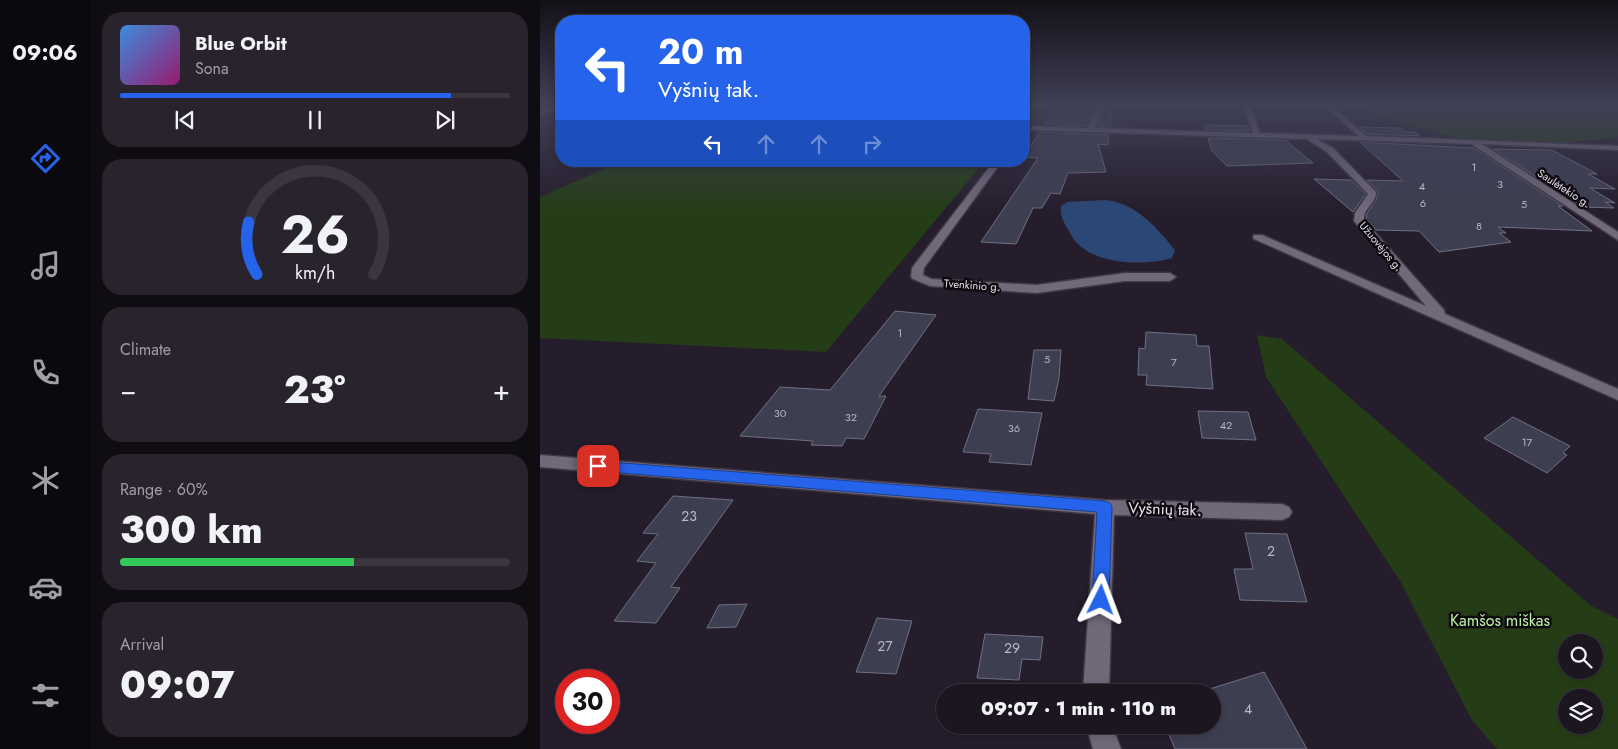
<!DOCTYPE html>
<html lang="en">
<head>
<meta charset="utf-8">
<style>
	:root { --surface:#1c1621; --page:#29232e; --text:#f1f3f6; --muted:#a09fa5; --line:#3a353f; --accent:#2563eb }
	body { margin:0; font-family:Jost,sans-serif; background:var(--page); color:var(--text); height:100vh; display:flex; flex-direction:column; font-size:19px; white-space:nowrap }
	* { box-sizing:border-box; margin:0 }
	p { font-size:16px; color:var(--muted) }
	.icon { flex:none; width:28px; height:28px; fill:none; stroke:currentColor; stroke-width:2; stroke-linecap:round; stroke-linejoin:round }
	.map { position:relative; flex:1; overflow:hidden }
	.sheet { display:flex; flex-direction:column; gap:12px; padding:12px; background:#0f0c12; width:450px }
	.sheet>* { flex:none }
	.guide { position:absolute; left:15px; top:15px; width:475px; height:152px; border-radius:20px; box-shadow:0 2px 8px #0003,0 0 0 1px var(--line); background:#2563eb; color:#fff; overflow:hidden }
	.tools { position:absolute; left:1018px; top:634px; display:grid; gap:10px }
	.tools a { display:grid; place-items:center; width:45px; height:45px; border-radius:50%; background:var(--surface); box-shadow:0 2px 8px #0003,0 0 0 1px var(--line); font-size:25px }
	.speed { position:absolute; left:15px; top:669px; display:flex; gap:10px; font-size:25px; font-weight:700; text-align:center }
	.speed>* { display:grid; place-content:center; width:65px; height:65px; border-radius:50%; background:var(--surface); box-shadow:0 2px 8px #0003,0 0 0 1px var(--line); line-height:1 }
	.speed .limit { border:8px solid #d22; background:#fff; color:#111 }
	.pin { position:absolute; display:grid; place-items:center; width:42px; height:42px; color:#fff; margin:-21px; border-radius:10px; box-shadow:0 2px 8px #0006 }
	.me { position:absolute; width:55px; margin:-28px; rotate:3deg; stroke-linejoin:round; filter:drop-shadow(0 0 4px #0008) }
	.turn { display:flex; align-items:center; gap:18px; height:105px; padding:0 20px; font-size:22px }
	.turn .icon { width:65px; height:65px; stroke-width:2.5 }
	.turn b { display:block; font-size:35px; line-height:42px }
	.lanes { display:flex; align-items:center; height:48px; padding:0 20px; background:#0003; justify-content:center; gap:25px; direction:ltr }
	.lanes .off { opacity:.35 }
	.big { font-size:38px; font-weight:800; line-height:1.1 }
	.sheet .widget { flex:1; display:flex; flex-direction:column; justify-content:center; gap:8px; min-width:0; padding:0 18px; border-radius:20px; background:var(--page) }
	.sheet .dial { align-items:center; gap:0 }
	.dial svg { height:130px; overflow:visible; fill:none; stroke:var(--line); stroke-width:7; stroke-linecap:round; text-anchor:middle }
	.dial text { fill:var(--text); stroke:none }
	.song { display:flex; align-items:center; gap:15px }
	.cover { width:60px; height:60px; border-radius:8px; background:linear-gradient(135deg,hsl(210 70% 55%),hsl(320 70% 35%)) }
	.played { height:5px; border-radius:2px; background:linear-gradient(90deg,var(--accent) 85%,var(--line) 85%) }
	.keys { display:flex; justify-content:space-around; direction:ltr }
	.heat { display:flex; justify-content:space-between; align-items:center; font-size:28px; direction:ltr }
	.charge { height:8px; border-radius:4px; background:linear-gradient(90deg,#34c759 60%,var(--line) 0) }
	.trip { position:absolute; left:396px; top:684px; width:285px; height:50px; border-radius:25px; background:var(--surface); box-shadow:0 2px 8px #0003,0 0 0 1px var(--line); font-weight:800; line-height:50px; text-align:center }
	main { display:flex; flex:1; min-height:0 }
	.dock { display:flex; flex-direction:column; width:90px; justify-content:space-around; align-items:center; background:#0b090d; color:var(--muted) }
	.dock .icon { width:35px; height:35px }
	.dock .on { color:var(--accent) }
	.dock b { font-size:22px; color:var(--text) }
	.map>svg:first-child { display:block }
</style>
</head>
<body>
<main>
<nav class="dock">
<b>09:06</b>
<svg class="icon on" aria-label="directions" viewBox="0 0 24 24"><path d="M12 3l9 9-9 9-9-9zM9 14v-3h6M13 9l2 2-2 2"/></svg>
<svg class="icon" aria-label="music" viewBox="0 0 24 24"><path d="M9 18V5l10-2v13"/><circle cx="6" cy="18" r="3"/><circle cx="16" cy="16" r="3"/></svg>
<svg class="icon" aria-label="phone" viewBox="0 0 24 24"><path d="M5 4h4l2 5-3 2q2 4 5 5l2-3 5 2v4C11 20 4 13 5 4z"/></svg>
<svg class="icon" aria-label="climate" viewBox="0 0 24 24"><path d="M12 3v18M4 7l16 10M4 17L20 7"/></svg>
<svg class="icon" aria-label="car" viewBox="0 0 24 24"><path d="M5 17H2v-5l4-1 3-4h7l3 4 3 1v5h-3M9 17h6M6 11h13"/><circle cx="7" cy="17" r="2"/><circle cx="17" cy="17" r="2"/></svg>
<svg class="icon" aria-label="filters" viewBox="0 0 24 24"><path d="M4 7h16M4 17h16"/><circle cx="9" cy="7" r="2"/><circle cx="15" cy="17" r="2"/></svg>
</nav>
<section class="sheet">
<div class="widget">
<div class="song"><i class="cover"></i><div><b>Blue Orbit</b><p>Sona</p></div></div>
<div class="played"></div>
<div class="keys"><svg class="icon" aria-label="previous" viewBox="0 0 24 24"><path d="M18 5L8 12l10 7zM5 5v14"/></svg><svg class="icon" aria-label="pause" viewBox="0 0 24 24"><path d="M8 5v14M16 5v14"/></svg><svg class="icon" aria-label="next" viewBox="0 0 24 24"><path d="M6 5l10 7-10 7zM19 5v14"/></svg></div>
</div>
<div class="widget dial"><svg viewBox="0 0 100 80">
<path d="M14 69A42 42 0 1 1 86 69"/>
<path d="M14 69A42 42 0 0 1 9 37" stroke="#2563eb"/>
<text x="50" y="56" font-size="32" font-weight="700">26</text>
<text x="50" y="72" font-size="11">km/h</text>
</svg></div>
<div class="widget"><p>Climate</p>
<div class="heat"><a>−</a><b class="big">23°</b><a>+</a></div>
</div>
<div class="widget"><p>Range · 60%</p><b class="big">300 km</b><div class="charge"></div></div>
<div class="widget"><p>Arrival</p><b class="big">09:07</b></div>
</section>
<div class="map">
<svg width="1078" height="749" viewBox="0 0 1078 749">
	<rect width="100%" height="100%" fill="#251d2c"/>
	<g fill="#253d17" fill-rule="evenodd">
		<path d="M892,106H1078V137L1025,143L924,140L852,120L824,109V107Z"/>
		<path d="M82,161H445L286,352L0,338V197Z"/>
		<path d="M717,335L742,339L1051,606L1078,619V749H957L932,720L860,581L726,377ZM1026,642H1054V670H1026ZM1026,698H1054V725H1026Z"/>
	</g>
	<path fill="#2b4776" d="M565,200C596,203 616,227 635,250L632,258C605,266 556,265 536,242C532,238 530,232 527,228C523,220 520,216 521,206L527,202Z"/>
	<g fill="#3d3e50" stroke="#6f7084">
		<path d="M519,106H544L543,108L555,109L547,126L504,125L514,107Z"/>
		<path d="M565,109H572L570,127L558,126Z"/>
		<path d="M665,125L709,126L710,131L666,130Z"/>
		<path d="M818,127L861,128L865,132H875L880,136L827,134Z"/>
		<path d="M499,132L569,135L568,145L558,144L566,172L528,173L520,194L511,193L502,208H493L476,244L441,242L498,158L485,157Z"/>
		<path d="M668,138L745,140L773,163L687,166L672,151Z"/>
		<path d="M820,142L934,148L1023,206H1018L1052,231L958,227L966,233H959L971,242L899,252L879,231L836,230L826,219L827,213L836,200L838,192L827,180L863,181Z"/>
		<path d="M953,149L1012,150L1057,174H1048L1075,189L1050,188L1075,203L1065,202L1074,208L1043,207Z"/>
		<path d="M774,179L811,180L826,194L813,212Z"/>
		<path d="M355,311L396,315L339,396H346L324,439L306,438L302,446L271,445L273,441L200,436L240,387L290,390Z"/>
		<path d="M606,332L656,335L657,346H669L673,389L606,385L607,375H598L599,348L605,349Z"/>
		<path d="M494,350H521L519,378L514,401L488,399Z"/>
		<path d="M438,409L502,413L491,465L449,462L451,454L423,452Z"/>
		<path d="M658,411L708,412L716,440L662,438Z"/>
		<path d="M973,417L1030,446L1023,453L1027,455L1007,473L944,438Z"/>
		<path d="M133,496L193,500L131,587L140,588L116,623L74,621L116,563L97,561L118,534L103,533Z"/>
		<path d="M705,533L747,534L767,602L700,600L694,569H713Z"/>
		<path d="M207,604L196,627L167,628L179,605Z"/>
		<path d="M337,618L372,621L356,674L316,672Z"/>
		<path d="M445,634L503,637L500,660L482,659L479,680L437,678Z"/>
		<path d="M724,672L767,749H635L625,725H672V692H660Z"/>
	</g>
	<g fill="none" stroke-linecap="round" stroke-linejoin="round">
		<defs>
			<g id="street">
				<path d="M16,106H21V108L0,114V110Z"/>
				<path d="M484,106H489L484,110Z"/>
				<path d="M558,106H564L555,128L713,133L704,106H710L720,133L818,136L786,106H792L826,136L1078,146V150L942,144L1078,232V240L931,144L777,139L793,148L836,192C837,203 823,208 824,220L904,310L905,314L1078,389V400L714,239L713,237L714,235H722L886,306L814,221L815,213L828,194L787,152L767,139L484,130V126L548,128Z"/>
				<path d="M454,161H462L384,268L383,275L392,279L497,285L585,273H630L636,277L630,281H585L497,293L390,286L373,279L371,277L372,268Z"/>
				<path d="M0,455L565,500L742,504L749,507L752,512L749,517L742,520L574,515L569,692H543L555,514L0,467Z"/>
				<path d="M546,725H572L581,749H553Z"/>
			</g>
		</defs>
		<use href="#street" stroke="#3d3743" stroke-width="3"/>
		<use href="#street" fill="#71687a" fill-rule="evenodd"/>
	</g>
	<linearGradient id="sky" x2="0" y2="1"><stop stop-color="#141018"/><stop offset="0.5" stop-color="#404056"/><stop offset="1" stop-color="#404056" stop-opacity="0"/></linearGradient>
	<rect width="1078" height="210" fill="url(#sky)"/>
	<path fill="#2563eb" stroke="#184099" d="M58,461L565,501L570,503L572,507L569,600L567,605L561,607L555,605L552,600L557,512L58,471L54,470L52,466L54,463Z"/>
	<g text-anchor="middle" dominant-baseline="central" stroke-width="5" stroke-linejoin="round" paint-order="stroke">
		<g font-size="11" fill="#bbb7c4">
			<text x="934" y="167">1</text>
			<text x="960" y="184">3</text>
			<text x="882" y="186">4</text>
			<text x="883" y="203">6</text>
			<text x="984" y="204">5</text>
			<text x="939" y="226">8</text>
			<text x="360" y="333">1</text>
			<text x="507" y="359">5</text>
			<text x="634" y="362">7</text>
			<text x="240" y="413">30</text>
			<text x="311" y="417">32</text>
			<text x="686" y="425">42</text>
			<text x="474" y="428">36</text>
			<text x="987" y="442">17</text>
		</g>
		<g font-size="11" fill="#e5dfea" stroke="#0c090f">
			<text transform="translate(1024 188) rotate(33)">Saulėtekio g.</text>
			<text transform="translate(841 246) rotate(50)">Užuovėjos g.</text>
			<text transform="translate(432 285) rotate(4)">Tvenkinio g.</text>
		</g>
		<g font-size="14" fill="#bbb7c4">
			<text x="149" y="516">23</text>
			<text x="731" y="551">2</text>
			<text x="345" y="646">27</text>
			<text x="472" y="648">29</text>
			<text x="708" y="709">4</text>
		</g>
		<g font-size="16" fill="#e5dfea" stroke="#0c090f">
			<text transform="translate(625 509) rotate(2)">Vyšnių tak.</text>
		</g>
		<g font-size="16" fill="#bdf1a2" stroke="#0c090f">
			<text x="960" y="620">Kamšos miškas</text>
		</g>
	</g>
</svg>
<div class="tools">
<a><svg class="icon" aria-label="search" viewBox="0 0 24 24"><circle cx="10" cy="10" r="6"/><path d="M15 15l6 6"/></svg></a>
<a><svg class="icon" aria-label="layers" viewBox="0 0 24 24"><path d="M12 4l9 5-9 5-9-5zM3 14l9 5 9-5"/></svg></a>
</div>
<div class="speed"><div class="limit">30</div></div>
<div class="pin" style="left:58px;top:466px;background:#d93025"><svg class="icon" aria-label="arrive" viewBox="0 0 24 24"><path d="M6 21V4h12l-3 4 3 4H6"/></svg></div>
<svg class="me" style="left:561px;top:600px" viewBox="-20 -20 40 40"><path d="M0-17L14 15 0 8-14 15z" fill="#2563eb" stroke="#fff" stroke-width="4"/></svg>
<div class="trip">09:07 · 1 min · 110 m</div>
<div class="guide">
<div class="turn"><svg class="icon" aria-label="left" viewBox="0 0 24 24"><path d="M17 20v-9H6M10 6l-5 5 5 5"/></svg><div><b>20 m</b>Vyšnių tak.</div></div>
<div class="lanes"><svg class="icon" aria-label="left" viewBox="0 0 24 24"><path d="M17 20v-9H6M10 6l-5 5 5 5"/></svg><svg class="icon off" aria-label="ahead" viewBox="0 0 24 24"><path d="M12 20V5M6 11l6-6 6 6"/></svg><svg class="icon off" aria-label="ahead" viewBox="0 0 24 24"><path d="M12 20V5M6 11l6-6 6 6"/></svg><svg class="icon off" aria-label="right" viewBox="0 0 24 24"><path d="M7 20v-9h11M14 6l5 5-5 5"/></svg></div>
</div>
</div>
</main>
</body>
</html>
